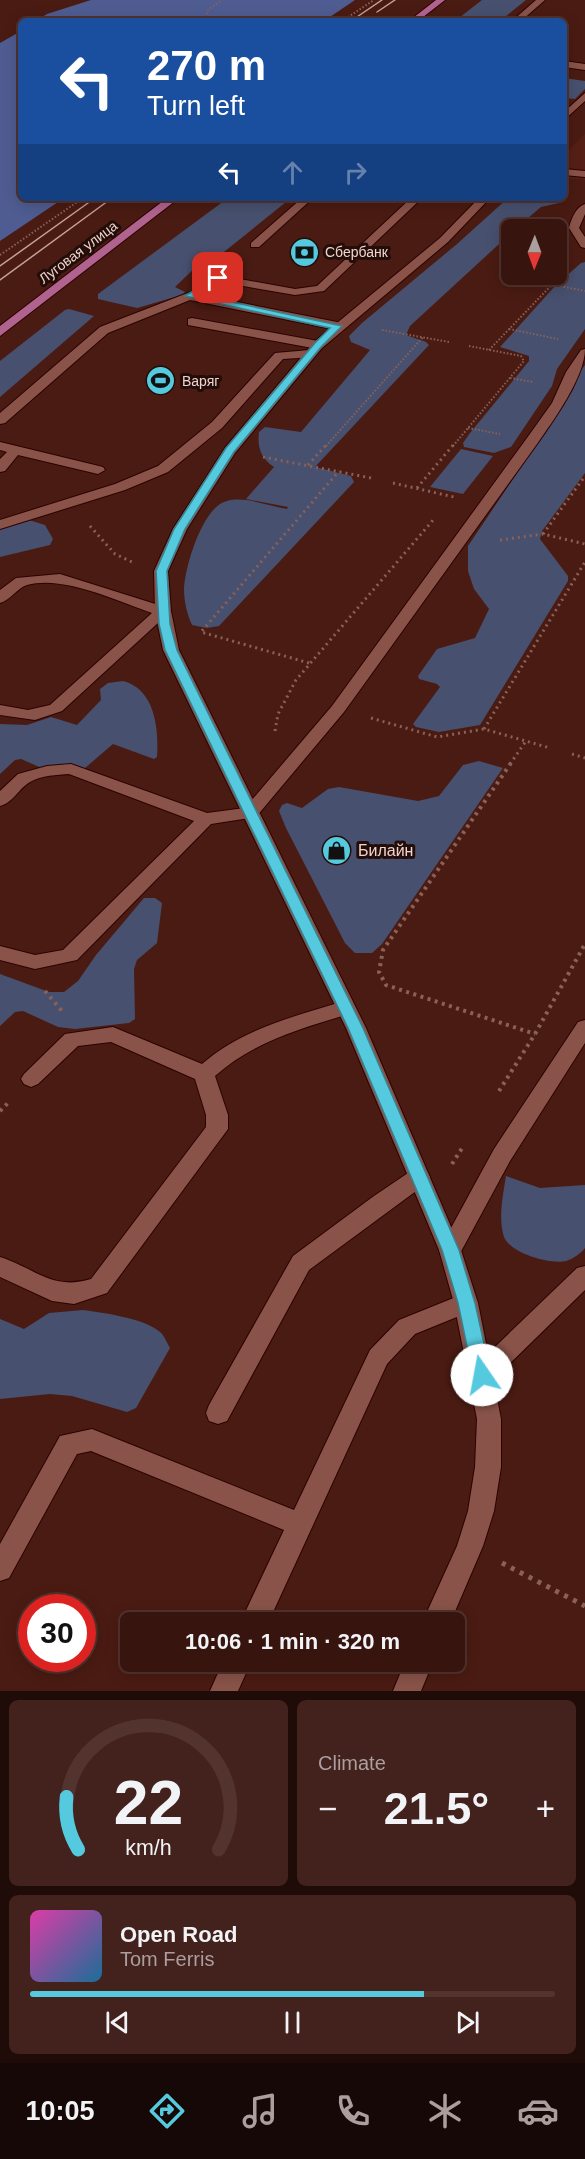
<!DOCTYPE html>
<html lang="en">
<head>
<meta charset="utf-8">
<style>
	:root { --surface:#38140e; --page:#43211c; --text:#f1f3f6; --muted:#ab9e9e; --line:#52332e; --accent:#55cadf }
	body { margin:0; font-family:Helvetica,sans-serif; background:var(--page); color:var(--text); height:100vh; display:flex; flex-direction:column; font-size:22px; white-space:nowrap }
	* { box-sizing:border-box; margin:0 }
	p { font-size:20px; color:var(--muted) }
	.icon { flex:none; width:33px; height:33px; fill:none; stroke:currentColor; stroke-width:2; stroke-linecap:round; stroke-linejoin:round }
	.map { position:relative; height:1691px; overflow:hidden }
	.panel { display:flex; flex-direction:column; gap:9px; padding:9px; background:#1f0b08; flex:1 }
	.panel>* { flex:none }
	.guide { position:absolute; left:18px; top:18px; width:549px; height:183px; border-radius:9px; box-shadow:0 3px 15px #0003,0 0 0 2px var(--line); background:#1a4fa0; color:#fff; overflow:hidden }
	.needle { width:39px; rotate:181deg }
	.tools { position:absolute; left:501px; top:219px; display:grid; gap:12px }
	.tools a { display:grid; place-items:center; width:66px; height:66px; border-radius:9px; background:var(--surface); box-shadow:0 3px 15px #0003,0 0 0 2px var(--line); font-size:30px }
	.speed { position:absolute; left:18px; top:1594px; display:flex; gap:12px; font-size:30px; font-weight:700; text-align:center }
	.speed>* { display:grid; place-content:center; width:78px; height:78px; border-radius:50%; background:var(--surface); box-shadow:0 3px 15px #0003,0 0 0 2px var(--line); line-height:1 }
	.speed .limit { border:9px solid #d22; background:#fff; color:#111 }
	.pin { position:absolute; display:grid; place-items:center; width:51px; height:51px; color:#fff; margin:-26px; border-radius:12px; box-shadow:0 3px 9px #0006 }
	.me { position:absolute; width:66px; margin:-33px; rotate:348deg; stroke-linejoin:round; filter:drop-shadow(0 0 4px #0008) }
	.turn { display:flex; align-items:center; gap:21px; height:126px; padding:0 30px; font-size:27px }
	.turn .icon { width:78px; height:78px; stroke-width:2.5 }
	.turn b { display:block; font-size:42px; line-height:51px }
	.lanes { display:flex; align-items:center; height:57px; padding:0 30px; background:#0003; justify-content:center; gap:30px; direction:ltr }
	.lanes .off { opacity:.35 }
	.big { font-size:45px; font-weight:700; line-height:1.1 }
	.panel .tile { flex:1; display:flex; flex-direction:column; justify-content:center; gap:9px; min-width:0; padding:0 21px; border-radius:9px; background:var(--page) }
	.panel .dial { align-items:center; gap:0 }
	.dial svg { height:156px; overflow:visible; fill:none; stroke:var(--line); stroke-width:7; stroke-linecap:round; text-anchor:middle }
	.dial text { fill:var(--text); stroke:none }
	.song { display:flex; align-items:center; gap:18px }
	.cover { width:72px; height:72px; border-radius:9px; background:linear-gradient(135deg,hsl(320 70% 55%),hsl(200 70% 35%)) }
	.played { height:6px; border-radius:3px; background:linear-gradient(90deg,var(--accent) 75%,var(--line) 75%) }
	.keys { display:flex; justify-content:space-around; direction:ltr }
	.heat { display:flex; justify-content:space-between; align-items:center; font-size:33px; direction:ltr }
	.panel .tiles { flex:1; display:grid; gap:9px; grid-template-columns:1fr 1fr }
	.tile:last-child { grid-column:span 2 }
	.trip { position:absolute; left:120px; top:1612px; width:345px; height:60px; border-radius:9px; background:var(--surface); box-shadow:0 3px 15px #0003,0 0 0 2px var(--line); font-weight:700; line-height:60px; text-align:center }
	.tab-bar { display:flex; height:96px; justify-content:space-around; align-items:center; background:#160806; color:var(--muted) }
	.tab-bar .icon { width:42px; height:42px }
	.tab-bar .on { color:var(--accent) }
	.tab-bar b { font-size:27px; color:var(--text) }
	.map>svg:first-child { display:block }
</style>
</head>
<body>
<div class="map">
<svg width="585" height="1691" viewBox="0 0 585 1691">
	<rect width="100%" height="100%" fill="#4a1b12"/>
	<path fill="#561f15" d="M585,134V180L564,178V155Z"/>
	<g fill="#47506e">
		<path d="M482,0H526L500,21H455Z"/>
		<path d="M564,78L585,81V89L575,99L564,98Z"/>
		<path d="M228,198H291L214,260L202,261L175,287L185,292L182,295L137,308L98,299V294Z"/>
		<path d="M508,198H562L559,203L541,207L515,229L512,230L511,233L410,326L406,335L426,342L429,345L315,467L351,476L354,482L219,626L207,628L192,625C187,614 184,601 184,589C185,566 203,506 227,501C245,496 269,506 287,509L288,507L246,499L274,467C261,458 257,448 259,432L265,427L301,432L370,350L351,342L349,336L362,323L457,244Z"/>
		<path d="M585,262V329L557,369L552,386L511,447L494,453L464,447L463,443L470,433L529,361V356L500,347L555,286L581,263Z"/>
		<path d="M69,309L94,316L0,397V361L65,310Z"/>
		<path d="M585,365V473L542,531L540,539L568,576V581L480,725L439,732L416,727L413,724L440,687L437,684L419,679L418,676L437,649L475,638L489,609L474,589L468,571V546L573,390L578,374Z"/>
		<path d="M461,449L493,456L463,494L430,487Z"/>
		<path d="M29,520L45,525L53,539L50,545L0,557V529Z"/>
		<path d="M123,681C155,689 159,729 157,757L154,759L113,744L85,768L70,766L44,769L21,759L15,760L0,774V724L27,725L51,717L77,725L101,700L100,689L108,683Z"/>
		<path d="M479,761L503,768L382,944L372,953H355L345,943L286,828L279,811L282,805L287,803L302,808L328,789L339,787L418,801L439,796L463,765Z"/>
		<path d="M144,898H155L162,903L157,943L137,960L134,969L135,1019L129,1023L75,1029L58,1027L23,1011L15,1012L0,1026V974L49,992H64L78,981L96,955Z"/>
		<path d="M506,1176L540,1188L585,1185V1248C580,1254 573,1259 566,1261C550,1265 510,1253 504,1237C498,1218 503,1195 506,1176Z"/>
		<path d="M83,1310C104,1313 144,1318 160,1332C164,1335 167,1343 170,1348L136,1408L127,1412L72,1396L50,1394L0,1399V1319L24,1329L49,1313Z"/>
	</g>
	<g fill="#4f5c91">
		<path d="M91,0H355L324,21H36L47,14Z"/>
		<path d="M21,31V198H64L0,241V43Z"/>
	</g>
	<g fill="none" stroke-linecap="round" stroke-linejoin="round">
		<defs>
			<g id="service">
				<path d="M536,0H545L521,21H512Z"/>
				<path d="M564,61L585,64V70L564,67Z"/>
				<path d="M564,169L585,171V177L564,175Z"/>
				<path d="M302,198H313L259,247H251V243Z"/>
				<path d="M411,198H422L324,291L295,295L220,282L202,295L337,322L341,323V329L337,330L190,300L108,333L5,423L0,424V413L100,327L198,289L218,275L295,289L317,286Z"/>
				<path d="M585,204V214L579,228L585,237V248L581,247L569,228C571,219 576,207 585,204Z"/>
				<path d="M192,318L318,341L324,345L318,349L188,325V319Z"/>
				<path d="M585,349C585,377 553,421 537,444L344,712L256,817L211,824L77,960L35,969L0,960V946L35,955L63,950L194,821L69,774C57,775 42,775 30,782C19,788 13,803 0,806V791L18,774L47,766L71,764L207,813L245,808L332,706L527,438L552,403L566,372L581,350Z"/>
				<path d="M310,350L314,351V357L283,359L222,428L168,472L125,490L0,529V520L115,484L158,466L212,422L275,353Z"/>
				<path d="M0,442L103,467L105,470L98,474L18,455L5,471L0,472V459L7,452L0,450Z"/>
				<path d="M60,574L168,608L171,611L62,711L35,720L0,715V705L28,710L50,705L152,613C117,601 63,575 27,585C17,588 11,600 0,603V590L16,578Z"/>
				<path d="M345,1001L352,1003L355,1008L352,1013C303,1028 254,1041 215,1076L228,1115V1129L107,1293L74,1304L52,1301L0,1277V1257C35,1268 52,1291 91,1279L206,1127V1115L195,1079L111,1042L78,1046L38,1084L31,1087L24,1084L21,1079L24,1074L65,1034L113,1027L202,1064C242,1029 295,1016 345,1001Z"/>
				<path d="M585,1020V1043L510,1161L458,1257L450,1259L442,1257L439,1250L494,1149L578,1022Z"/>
				<path d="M419,1168L427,1171L430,1177L427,1183L309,1270L227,1421L218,1424L209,1421L206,1413L209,1405L293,1256L374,1196L411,1171Z"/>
				<path d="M585,1266V1290L491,1382L482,1385L473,1382L470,1375L473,1368L577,1268Z"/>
				<path d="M466,1293L474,1296L478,1303L474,1310L415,1334L387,1364L268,1623H240L284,1530L91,1451L77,1454L9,1578L0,1581V1544L60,1436L92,1429L294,1510L370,1350L399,1320Z"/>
				<path d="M223,1662H251L238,1691H210Z"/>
			</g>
			<g id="minor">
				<path d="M585,93V101L564,120V112Z"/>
				<path d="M479,198H490L448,242L322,348L235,453L187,529L168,571L171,611L179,650L366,1028L461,1250L478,1303L501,1419V1467L494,1511L483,1546L450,1623H422L457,1546L468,1511L475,1467L477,1419L454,1303L439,1250L346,1028L163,650L155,611L154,571L173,529L225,448L314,342L440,238Z"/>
				<path d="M405,1662H433L421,1691H393Z"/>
			</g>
			<g id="primary">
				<path d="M436,0H445L418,21H409Z"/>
				<path d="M167,198H179L0,336V326Z"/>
			</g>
		</defs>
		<use href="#service" stroke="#2d0200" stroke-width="2"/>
		<use href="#minor" stroke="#2d0200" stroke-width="2"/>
		<use href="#primary" stroke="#2d0200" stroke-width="2"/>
		<g stroke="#8a6159" stroke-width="2" stroke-dasharray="1.5 2" stroke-linecap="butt">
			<path d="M206,21L208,10L222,0"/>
			<path d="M342,21L374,0"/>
			<path d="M0,255L83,198"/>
			<path d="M550,284L585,291"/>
			<path d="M509,329L558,339"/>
			<path d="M382,330L449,342"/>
			<path d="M489,350L569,267"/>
			<path d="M510,378L533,382"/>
			<path d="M468,428L500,434"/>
			<path d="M326,446L423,337"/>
			<path d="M453,446L524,361L521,356L469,346"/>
		</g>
		<g stroke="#8a6159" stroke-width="3" stroke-dasharray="2 4" stroke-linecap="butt">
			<path d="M263,457L371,478"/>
			<path d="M308,465L327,444"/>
			<path d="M393,483L454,497"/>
			<path d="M417,488L454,444"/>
			<path d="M90,526L115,554L132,562"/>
			<path d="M543,534L585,476"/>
			<path d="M500,540L543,534L585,544"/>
			<path d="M309,663L201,632L339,471"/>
			<path d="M371,718L437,737L484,729L550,748"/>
			<path d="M484,729L585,562"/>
			<path d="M275,731L278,714L296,680L434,519"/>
			<path d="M572,754L585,758"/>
			<path d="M510,764L526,741"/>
		</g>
		<g stroke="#8a6159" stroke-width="4" stroke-dasharray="3 4.5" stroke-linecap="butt">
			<path d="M511,763L383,950L379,972L386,985L535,1034"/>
			<path d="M45,991L62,1011"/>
			<path d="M499,1091L535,1034L585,944"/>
			<path d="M0,1111L10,1101"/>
			<path d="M452,1164L464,1145"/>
		</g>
		<path stroke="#8a6159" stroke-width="5" stroke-dasharray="4 6" stroke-linecap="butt" d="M502,1563L585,1606"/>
		<use href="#service" fill="#895349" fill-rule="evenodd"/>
		<use href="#minor" fill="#895349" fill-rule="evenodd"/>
		<use href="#primary" fill="#b16390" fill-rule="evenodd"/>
		<g stroke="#c5a19a" stroke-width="1.5">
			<path d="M377,12L395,0"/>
			<path d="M351,21L382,0"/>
			<path d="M0,266L95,198"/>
			<path d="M0,280L112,198"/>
		</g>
	</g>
	<path fill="#55cadf" stroke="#378391" stroke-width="1.5" d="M218,275L223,278L221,280L199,295L342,326L321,347L234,452L185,529L167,571L170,624L177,650L363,1028L459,1250L475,1303L491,1375L488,1380L482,1382L475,1380L473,1375L458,1303L442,1250L348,1028L165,650L159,624L156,571L174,529L226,448L315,343L330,328L185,296Z"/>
	<defs>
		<symbol id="bank-disc" viewBox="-11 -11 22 22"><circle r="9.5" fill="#55cadf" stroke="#220d09"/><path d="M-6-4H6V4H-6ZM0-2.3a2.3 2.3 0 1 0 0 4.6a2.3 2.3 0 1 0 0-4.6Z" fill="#111"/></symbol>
		<symbol id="stadium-disc" viewBox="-11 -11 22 22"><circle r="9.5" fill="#55cadf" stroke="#220d09"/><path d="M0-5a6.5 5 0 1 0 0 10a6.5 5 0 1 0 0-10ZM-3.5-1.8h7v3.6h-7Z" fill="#111"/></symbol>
		<symbol id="shop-disc" viewBox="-11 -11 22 22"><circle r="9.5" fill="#55cadf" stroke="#220d09"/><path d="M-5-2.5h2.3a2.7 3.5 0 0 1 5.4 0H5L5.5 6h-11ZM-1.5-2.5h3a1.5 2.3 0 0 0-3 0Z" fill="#111"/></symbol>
	</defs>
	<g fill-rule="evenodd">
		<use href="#bank-disc" x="288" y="236" width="33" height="33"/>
		<use href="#stadium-disc" x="144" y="364" width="33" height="33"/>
		<use href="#shop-disc" x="320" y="834" width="33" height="33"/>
	</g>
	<g text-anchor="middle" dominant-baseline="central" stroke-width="6" stroke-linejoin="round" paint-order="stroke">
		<g font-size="14" fill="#f2d2cc" stroke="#220d09">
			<text transform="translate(78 252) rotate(-37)">Луговая улица</text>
		</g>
		<g font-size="14" fill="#f2d2cc" stroke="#220d09" text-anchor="start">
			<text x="325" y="252">Сбербанк</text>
			<text x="182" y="381">Варяг</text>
		</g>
		<g font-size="16" fill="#f2d2cc" stroke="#220d09" text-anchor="start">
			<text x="358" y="850">Билайн</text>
		</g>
	</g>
</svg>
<div class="tools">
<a><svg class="needle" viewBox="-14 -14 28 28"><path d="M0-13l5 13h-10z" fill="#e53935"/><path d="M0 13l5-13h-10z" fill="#ab9e9e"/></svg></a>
</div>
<div class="speed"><div class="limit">30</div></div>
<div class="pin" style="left:218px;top:278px;background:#d93025"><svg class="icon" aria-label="arrive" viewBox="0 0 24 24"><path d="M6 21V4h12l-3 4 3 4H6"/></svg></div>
<svg class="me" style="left:482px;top:1375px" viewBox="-20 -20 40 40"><circle r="19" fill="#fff"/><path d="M0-13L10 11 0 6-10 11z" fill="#55cadf"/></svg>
<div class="trip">10:06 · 1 min · 320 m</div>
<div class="guide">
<div class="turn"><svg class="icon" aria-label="left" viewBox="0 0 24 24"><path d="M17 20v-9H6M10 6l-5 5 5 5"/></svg><div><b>270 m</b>Turn left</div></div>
<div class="lanes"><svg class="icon" aria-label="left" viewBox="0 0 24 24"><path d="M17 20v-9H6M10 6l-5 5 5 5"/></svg><svg class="icon off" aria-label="ahead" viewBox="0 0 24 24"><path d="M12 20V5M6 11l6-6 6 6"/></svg><svg class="icon off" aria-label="right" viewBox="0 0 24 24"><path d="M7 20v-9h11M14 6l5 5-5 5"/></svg></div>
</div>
</div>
<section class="panel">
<div class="tiles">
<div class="tile dial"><svg viewBox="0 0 100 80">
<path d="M14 69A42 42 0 1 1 86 69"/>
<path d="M14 69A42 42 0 0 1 8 42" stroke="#55cadf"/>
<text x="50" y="56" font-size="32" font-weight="700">22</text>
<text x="50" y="72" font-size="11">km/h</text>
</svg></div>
<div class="tile"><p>Climate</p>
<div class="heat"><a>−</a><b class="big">21.5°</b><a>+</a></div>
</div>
<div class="tile">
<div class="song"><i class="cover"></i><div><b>Open Road</b><p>Tom Ferris</p></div></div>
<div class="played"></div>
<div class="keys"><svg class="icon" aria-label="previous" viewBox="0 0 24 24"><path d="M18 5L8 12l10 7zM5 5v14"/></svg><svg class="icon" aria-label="pause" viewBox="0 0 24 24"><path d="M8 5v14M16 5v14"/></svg><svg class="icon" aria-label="next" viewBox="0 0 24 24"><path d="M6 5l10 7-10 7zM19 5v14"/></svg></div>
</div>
</div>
</section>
<nav class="tab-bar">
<b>10:05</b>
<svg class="icon on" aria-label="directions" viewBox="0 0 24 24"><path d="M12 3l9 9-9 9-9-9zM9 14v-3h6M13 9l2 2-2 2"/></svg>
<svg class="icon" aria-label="music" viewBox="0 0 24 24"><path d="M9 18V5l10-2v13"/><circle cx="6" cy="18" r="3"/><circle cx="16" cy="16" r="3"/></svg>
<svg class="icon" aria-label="phone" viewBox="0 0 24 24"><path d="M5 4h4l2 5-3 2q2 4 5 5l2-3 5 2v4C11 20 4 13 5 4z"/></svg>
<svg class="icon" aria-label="climate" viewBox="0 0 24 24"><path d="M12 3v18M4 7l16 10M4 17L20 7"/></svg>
<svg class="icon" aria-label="car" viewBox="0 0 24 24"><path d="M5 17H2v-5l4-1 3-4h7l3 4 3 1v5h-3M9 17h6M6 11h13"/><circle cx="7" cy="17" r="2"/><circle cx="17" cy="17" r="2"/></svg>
</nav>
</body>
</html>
